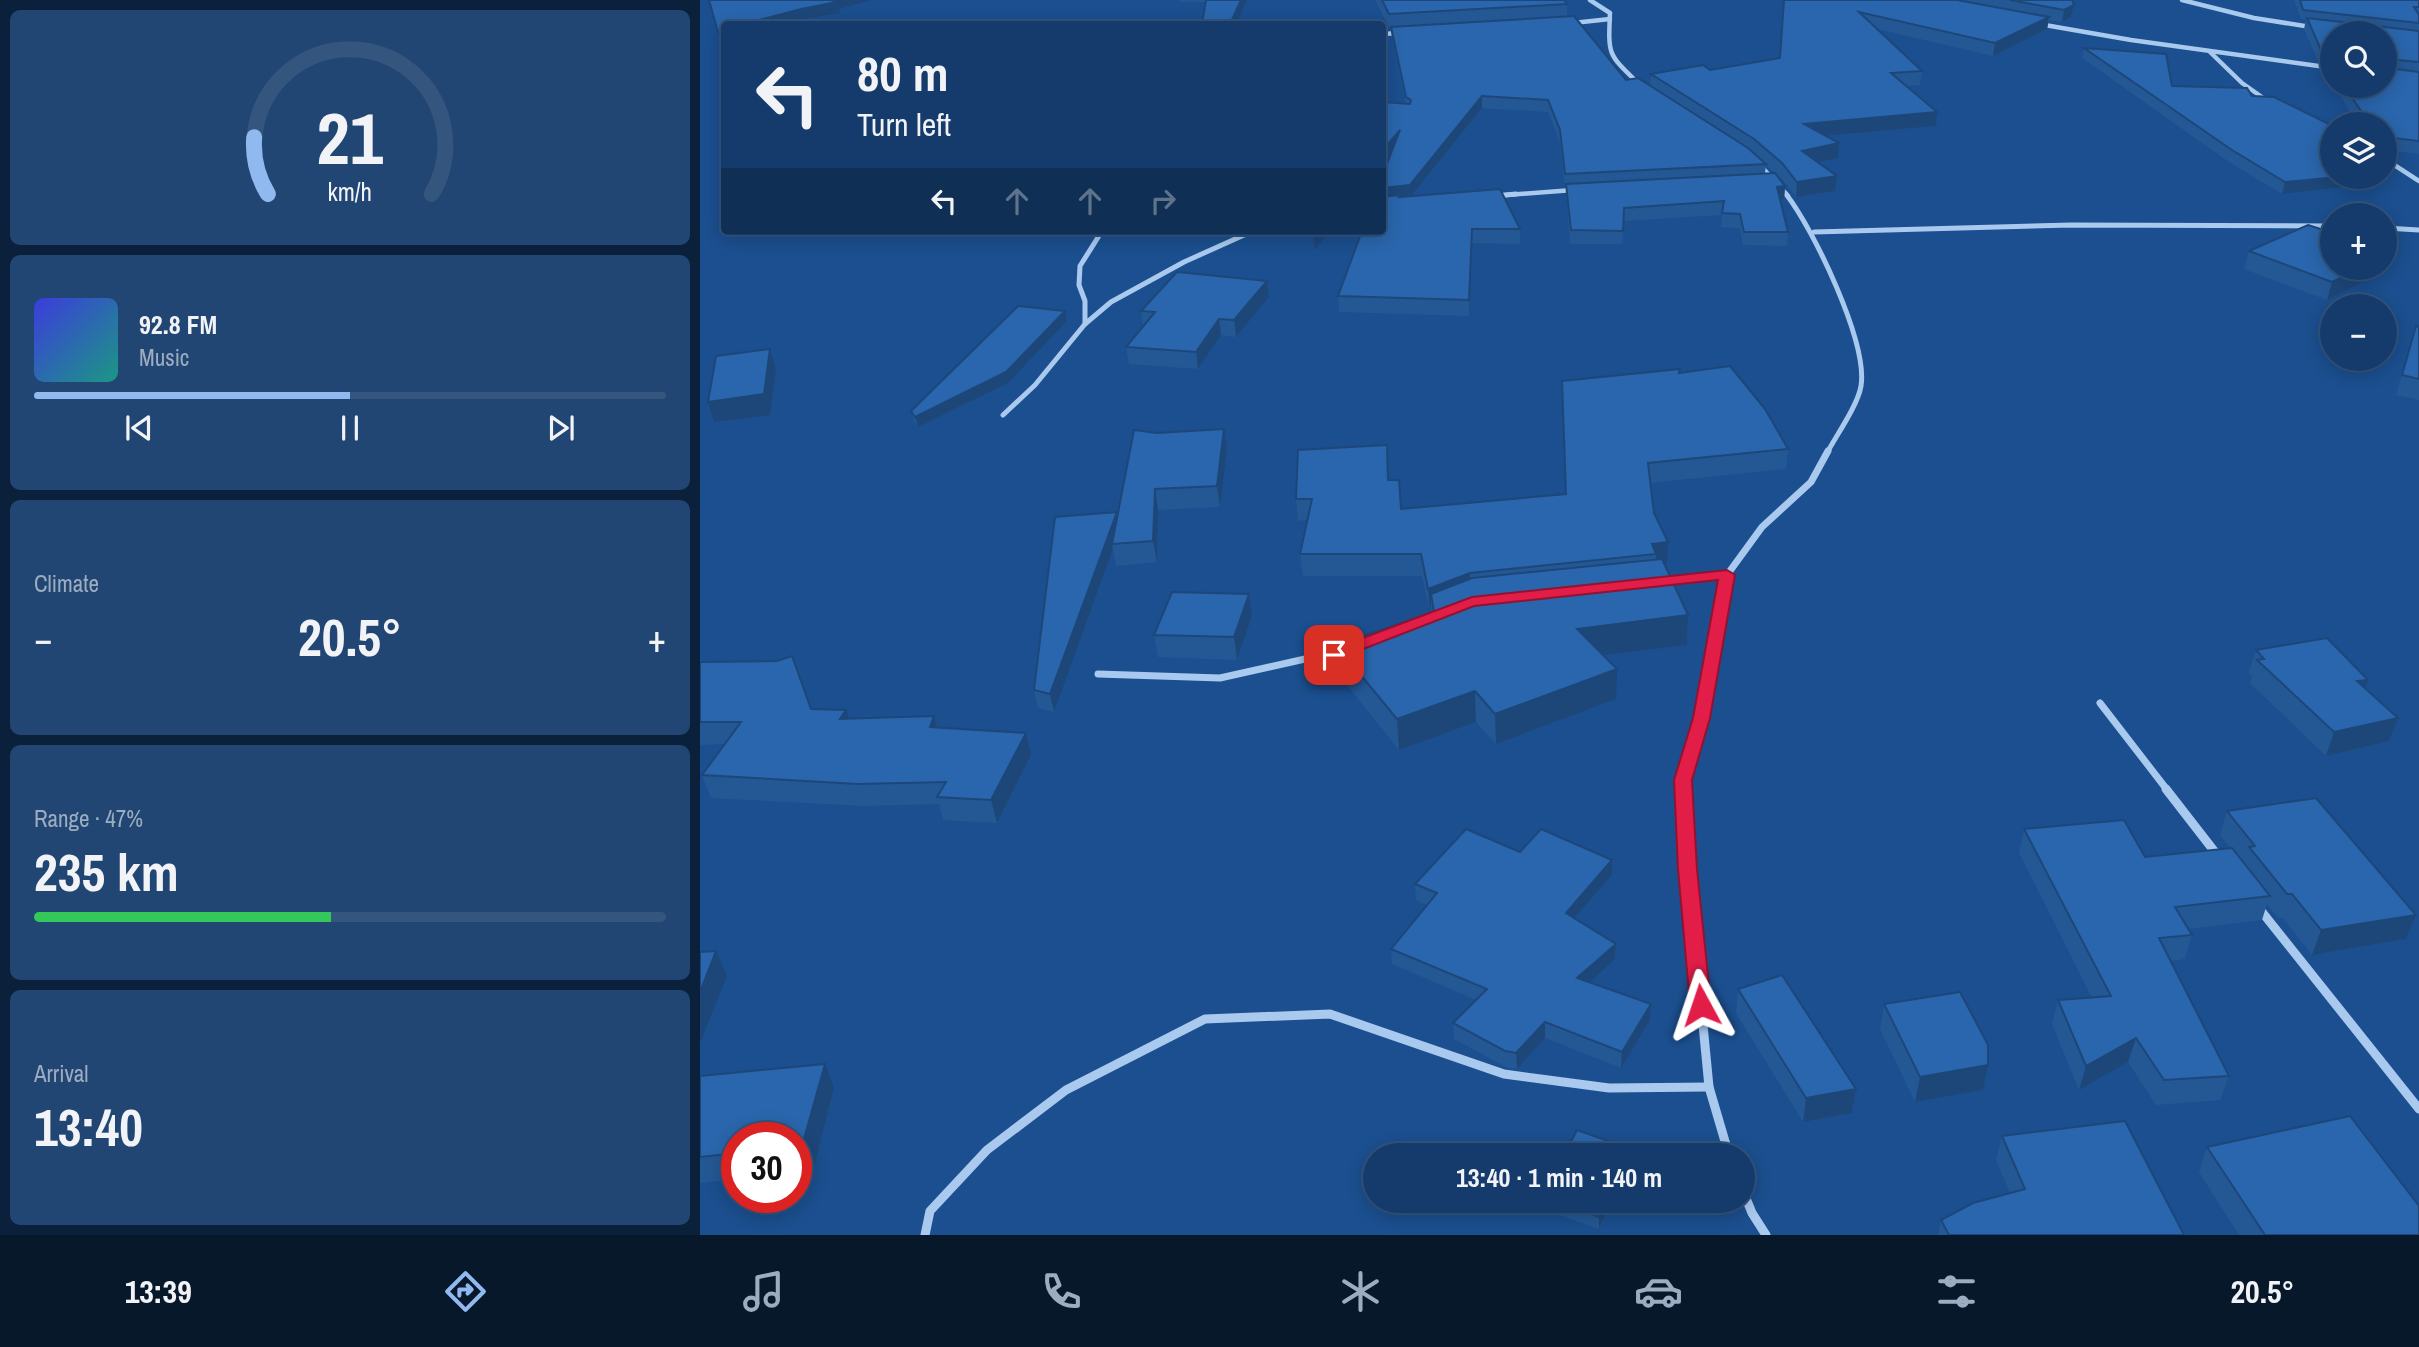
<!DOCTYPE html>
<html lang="en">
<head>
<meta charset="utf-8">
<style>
	:root { --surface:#143b6b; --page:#214673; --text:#f1f3f6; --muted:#9dadc1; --line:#33557e; --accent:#90b9f0 }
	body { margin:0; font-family:"Archivo Narrow",sans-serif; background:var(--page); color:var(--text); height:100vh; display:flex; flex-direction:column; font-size:26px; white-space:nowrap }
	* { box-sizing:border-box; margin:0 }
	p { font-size:23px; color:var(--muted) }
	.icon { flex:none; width:38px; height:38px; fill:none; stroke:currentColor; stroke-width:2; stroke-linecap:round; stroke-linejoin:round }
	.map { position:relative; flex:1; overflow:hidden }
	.sheet { display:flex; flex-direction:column; gap:10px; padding:10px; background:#0b203b; width:700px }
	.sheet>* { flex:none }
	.guide { position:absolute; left:21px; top:21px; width:665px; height:214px; border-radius:7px; box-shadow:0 4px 18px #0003,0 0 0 2px var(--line); background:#143b6b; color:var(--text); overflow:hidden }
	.controls { position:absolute; left:1620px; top:21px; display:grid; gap:14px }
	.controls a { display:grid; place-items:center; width:77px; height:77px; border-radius:50%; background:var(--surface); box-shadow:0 4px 18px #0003,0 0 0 2px var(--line); font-size:35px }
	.speed { position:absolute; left:21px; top:1122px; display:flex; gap:14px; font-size:35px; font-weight:700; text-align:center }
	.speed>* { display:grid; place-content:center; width:91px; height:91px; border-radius:50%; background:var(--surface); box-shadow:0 4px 18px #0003,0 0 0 2px var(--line); line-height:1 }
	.speed .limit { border:10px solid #d22; background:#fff; color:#111 }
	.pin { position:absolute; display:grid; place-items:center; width:60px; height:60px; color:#fff; margin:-30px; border-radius:14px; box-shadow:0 4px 10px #0006 }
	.me { position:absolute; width:77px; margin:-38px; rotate:355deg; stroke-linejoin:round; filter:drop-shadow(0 0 5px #0008) }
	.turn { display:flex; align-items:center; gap:24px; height:147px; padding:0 21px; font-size:32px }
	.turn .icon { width:91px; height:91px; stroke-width:2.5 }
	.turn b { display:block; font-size:49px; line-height:60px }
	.lanes { display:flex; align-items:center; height:66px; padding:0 21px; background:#0003; justify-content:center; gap:35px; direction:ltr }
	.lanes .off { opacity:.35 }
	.big { font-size:52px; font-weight:700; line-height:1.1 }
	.sheet .tile { flex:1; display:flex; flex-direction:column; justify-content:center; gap:10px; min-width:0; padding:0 24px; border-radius:10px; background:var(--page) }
	.sheet .dial { align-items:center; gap:0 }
	.dial svg { height:182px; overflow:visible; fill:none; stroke:var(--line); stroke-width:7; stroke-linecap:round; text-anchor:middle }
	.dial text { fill:var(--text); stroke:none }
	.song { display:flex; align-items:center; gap:21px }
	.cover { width:84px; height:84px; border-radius:10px; background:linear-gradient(135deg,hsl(240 70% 55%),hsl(170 70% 35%)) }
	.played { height:7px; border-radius:4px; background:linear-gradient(90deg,var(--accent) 50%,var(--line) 50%) }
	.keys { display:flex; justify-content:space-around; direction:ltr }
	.heat { display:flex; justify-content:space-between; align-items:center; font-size:38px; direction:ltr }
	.charge { height:10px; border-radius:5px; background:linear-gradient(90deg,#34c759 47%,var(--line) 0) }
	.trip { position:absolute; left:663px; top:1143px; width:392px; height:70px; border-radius:35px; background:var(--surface); box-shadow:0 4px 18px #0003,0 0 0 2px var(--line); font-weight:700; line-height:70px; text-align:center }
	.menu { display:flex; height:112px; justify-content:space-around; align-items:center; background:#08182b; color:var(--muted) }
	.menu .icon { width:49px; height:49px }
	.menu .selected { color:var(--accent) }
	.menu b { font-size:32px; color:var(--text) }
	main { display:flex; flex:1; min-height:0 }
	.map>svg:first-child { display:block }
</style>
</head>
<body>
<main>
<section class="sheet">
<div class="tile dial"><svg viewBox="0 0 100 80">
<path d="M14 69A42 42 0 1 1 86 69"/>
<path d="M14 69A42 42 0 0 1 8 44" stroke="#90b9f0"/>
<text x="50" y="56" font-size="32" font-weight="700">21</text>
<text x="50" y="72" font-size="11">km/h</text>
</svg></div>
<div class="tile">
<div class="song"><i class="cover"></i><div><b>92.8 FM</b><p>Music</p></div></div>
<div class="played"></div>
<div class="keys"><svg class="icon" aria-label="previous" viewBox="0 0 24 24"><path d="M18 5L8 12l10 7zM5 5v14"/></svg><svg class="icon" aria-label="pause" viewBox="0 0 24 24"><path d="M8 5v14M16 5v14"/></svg><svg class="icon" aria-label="next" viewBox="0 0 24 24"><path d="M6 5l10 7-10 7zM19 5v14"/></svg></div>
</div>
<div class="tile"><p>Climate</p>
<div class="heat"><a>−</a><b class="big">20.5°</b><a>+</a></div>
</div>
<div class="tile"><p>Range · 47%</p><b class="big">235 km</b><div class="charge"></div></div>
<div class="tile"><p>Arrival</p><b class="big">13:40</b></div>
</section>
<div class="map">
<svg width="1719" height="1235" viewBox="0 0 1719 1235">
	<rect width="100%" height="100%" fill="#1b4f8f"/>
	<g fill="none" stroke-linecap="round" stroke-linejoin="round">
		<g stroke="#a9c9ee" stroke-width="4.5">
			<path d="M890,0L910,13C908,56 908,54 939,84"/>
			<path d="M1482,0L1554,18L1611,27"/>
			<path d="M873,23L910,19"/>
			<path d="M1339,24L1431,40L1633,68"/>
			<path d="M682,34L700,33"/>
			<path d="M1510,52L1542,83L1566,100"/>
			<path d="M1685,159L1719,181"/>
			<path d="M1059,164L1088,196"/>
			<path d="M794,196L873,190"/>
		</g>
		<g stroke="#a9c9ee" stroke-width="5">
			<path d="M1086,194C1114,230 1168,343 1161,386C1158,405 1136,436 1127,453"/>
			<path d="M794,196L816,194"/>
			<path d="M1685,228L1719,230"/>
			<path d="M1114,232L1371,225L1633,226"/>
			<path d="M385,324V301L379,285L380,266L402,231"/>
			<path d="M303,415L335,385L385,324L411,302L484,262L553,231"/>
		</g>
		<g stroke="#a9c9ee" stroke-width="7">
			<path d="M965,581L1027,575"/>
			<path d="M398,674L520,678L645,650"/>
			<path d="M1400,703L1468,791"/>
			<path d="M984,791L983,780L1001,718L1027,575L1062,527L1111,482L1128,451"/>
		</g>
		<g stroke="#a9c9ee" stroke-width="9">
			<path d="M984,789L988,869L1009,1087L1029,1155"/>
			<path d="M1466,789L1518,856"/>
			<path d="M1558,907L1719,1109"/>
			<path d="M1043,1191L1052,1213L1066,1235"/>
			<path d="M225,1235L230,1211L287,1150L366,1090L505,1019L630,1014L804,1074L909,1088L1009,1087"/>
		</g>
	</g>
	<g fill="#245895">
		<path d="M480,0H547L506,2H481Z"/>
		<path d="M675,0H864L867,4V17L926,80L950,86L951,74L1010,70L1080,58L1084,0H1372L1374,5L1371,17L1362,22L1349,20L1347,29L1293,56L1177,29L1222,71L1220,85L1206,86L1236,126L1126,136L1138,158L1117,162L1135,191L1096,197L1081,178L1066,165L1065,173L1085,186L1084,199H1080L1088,232L1087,246L1043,245L1040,228L1021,227L1022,215L924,221L922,244H870L866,187H865L860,143L848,112L782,108L712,196L820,229V244L772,243L769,316L639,312L638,296L682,231L691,155L682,165V102L706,104L692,38L691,29H690Z"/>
		<path d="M1594,0H1719V154L1685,150V124H1658L1634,86H1685L1633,33V84L1625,72L1627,63L1618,61L1604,29L1606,19H1601Z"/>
		<path d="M1384,48L1472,86L1552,96L1633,177H1684L1682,183L1582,194L1529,162L1382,58Z"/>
		<path d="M1549,251L1691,253L1685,271L1627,300L1544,269Z"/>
		<path d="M569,297L536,337L521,335L498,369L429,364L426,347L443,326L441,311Z"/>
		<path d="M367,321L308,383L218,427L214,421L211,411Z"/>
		<path d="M1716,326L1719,327V400L1696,395Z"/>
		<path d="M979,373L1088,449L1086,469L950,483L954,513L967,564H964L988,615L987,645L903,656L916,699L796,744L776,722L699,750L639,675L636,645L732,613L731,610L730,611L722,576H603L600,554L607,520L598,521L596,499L689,480L701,509L866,494L862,381Z"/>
		<path d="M434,430L527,450L520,507L458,510L457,562L416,566L413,549L354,712L338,708L334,690L418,514Z"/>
		<path d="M552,616L537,660L458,657L454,635Z"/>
		<path d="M1556,650L1665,689L1689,741L1626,756L1550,683L1552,676L1549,672Z"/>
		<path d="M0,662L111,709L148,719L234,716L237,728L331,755L297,823L243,820L239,804L165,806L11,798L2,775L25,744L0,745Z"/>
		<path d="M1527,811L1716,915L1706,939L1612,955L1583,918H1578L1567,904L1562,920L1488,929L1492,935L1485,959L1471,961L1529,1076L1520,1100L1456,1105L1428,1062L1379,1090L1352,1024L1358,1000L1392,998L1319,853L1324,829L1445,857L1530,848L1520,835Z"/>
		<path d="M820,852L912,860V875L875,918L916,944L915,959L889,982L950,1020L921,1068L845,1038L817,1069L806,1067L754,1039L753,1023L776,1000L692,964L691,949L727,905L716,900L715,884Z"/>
		<path d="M1038,989L1156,1089L1152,1113L1103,1122L1036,1013Z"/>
		<path d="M1184,1004L1288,1065L1283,1090L1215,1102L1180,1029Z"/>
		<path d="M0,1076L134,1088L113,1171L96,1172V1138H37V1179L0,1183Z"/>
		<path d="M1302,1136L1484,1235H1238L1241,1220L1310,1193L1296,1160Z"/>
		<path d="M1507,1147L1719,1235H1539L1499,1172Z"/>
		<path d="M843,1200H912L899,1229L843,1209Z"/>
	</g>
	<g fill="#1d4779">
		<path d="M132,0H171L139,9L140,13L104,19L84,24H44Z"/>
		<path d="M541,0H547L536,24H530Z"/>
		<path d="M1374,5L1371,17L1362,22L1364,10Z"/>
		<path d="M1349,17L1347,29L1293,56L1295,43Z"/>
		<path d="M24,30V41L21,42L18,32Z"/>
		<path d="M782,96V108L710,198L682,201V188Z"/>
		<path d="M1237,112L1236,126L1102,138L1104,124Z"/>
		<path d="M700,130L701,143L682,165V151Z"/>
		<path d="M1139,143L1138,158L1101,165L1102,151Z"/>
		<path d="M1137,176L1135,191L1096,197L1097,182Z"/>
		<path d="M1638,177H1684L1682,183L1582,194L1585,182Z"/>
		<path d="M1085,186L1084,199L1076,200L1077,187Z"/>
		<path d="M772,229V243L769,316V300Z"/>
		<path d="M618,231H630L615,250L613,236Z"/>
		<path d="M1691,253L1685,271L1627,300L1632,282L1661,268H1685V256Z"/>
		<path d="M567,281L569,297L536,337L534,320Z"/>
		<path d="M365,311L367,321L308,383L218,427L215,417Z"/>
		<path d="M519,319L521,335L498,369L496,352Z"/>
		<path d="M70,349L76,369L70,415L14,422L8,402Z"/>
		<path d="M524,429L527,450L520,507L517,486Z"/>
		<path d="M455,489L458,510L457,562L453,541Z"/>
		<path d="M417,512L420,529L412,544L413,549L354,712L350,694Z"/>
		<path d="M968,542L967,564L956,566V554L952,544Z"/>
		<path d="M770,573L771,595L731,594V610L730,611L728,589Z"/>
		<path d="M549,594L552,616L537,660L534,637Z"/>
		<path d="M988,615L987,645L876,659L877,629Z"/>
		<path d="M917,669L916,699L796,744L795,714Z"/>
		<path d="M1668,680L1660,702L1657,681Z"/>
		<path d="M775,691L776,722L699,750L697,719Z"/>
		<path d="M146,710L153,732L140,719Z"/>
		<path d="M234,716L240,739L230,727Z"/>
		<path d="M1698,718L1689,741L1626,756L1634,732Z"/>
		<path d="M326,733L331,755L297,823L291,800Z"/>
		<path d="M912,860V875L866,928V913Z"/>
		<path d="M1716,915L1706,939L1612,955L1621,930Z"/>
		<path d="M916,944L915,959L877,994V978Z"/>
		<path d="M16,951L27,976L0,1043V992Z"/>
		<path d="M951,1004L950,1020L921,1068L922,1052Z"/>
		<path d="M845,1022V1038L817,1069L816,1053Z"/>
		<path d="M1436,1038L1428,1062L1379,1090L1386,1066Z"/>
		<path d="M125,1064L134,1088L113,1171L102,1146Z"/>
		<path d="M1288,1065L1283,1090L1215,1102L1220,1077Z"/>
		<path d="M1156,1089L1152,1113L1103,1122L1106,1098Z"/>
		<path d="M907,1200H912L899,1229V1217Z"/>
	</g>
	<g fill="#2a66ad" stroke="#1d4779" stroke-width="2">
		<path d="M9,0H132L137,2L101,9L44,24H24V30L18,32Z"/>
		<path d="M506,0H541L530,24H502Z"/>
		<path d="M682,0H864L867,4L689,14Z"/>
		<path d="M1084,0H1257L1349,17L1295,43L1159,12L1222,71L1191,73L1237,112L1104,124L1139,143L1102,151L1137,176L1097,182L1082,163L1054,139L951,74L1003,65L1010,70L1080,58Z"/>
		<path d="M1310,0H1372L1374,5L1364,10Z"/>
		<path d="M1600,0H1719V7H1714L1719,15V23L1603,10Z"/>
		<path d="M874,16L926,80L938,78L1048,148L1066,164L865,174L860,130L848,100L782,96L710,185L682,188V177L700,130L682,151V102L710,104L711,100L706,97L691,27Z"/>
		<path d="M1607,18L1719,31V62L1687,59L1685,61V33H1633V53L1621,50Z"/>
		<path d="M1384,48L1466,54L1472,86L1547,88L1552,96L1574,97L1633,126V177H1638L1585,182L1532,150Z"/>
		<path d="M1628,60L1633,61V68Z"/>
		<path d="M1685,66L1688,68L1719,72V141L1685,137V124H1670L1644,86H1685Z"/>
		<path d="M1075,173L1085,186L1077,187L1088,232H1044L1040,214L1022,213L1024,201L924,208L923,231L871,230L866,184Z"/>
		<path d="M800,189L820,229H772L769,300L638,296L662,231H682V197L700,195L699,197Z"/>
		<path d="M1608,225L1633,233V268H1661L1632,282L1549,251Z"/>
		<path d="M477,272L567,281L534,320L519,319L496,352L426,347L455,312L441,311Z"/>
		<path d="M318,306L365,311L306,372L215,417L211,411Z"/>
		<path d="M1716,326L1719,327V379L1702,375Z"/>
		<path d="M70,349L64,394L8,402L16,356Z"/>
		<path d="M1030,366L1065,409L1088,449L948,463L954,513L968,542L952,544L956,554L770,573L728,589L721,554H600L612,499H596L598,450L687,445L688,480H699L701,509L866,494L862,381L980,369L979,373Z"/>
		<path d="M524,429L517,486L455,489L453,541L412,544L434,430L457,433Z"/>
		<path d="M417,512L350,694L334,690L355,517Z"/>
		<path d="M962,559L988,615L877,629L917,669L795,714L775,691L697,719L636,645L734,612L731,594L772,578Z"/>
		<path d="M472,592L549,594L534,637L454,635Z"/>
		<path d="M1627,638L1668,680L1657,681L1698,718L1634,732L1557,660L1564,659L1556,650Z"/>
		<path d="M92,656L111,709L146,710L140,719L234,716L230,727L326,733L291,800L237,797L246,782L158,784L2,775L41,722H0V662L77,661Z"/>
		<path d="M1616,798L1716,915L1621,930L1592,894H1587L1549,847L1555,846L1527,811Z"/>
		<path d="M1424,820L1445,857L1532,848L1570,896L1475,907L1492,935L1459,938L1529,1076L1464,1080L1436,1038L1386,1066L1358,1000L1411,996L1324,829Z"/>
		<path d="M766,829L820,852L841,829L912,860L866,913L916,944L877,978L951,1004L922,1052L845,1022L816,1053L805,1051L753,1023L787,989L691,949L737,893L715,884Z"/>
		<path d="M16,951L0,992V952Z"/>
		<path d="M1082,975L1156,1089L1106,1098L1038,989Z"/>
		<path d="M1260,992L1288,1045V1065L1220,1077L1184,1004Z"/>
		<path d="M125,1064L102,1146L96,1147V1138H37V1153L0,1157V1076Z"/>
		<path d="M1650,1116L1719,1206V1235H1565L1507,1147Z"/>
		<path d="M1425,1121L1484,1235H1249L1241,1220L1273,1203L1325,1189L1302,1136Z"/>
		<path d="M877,1130L931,1149L928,1155H864Z"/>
		<path d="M855,1200H907L899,1217Z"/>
	</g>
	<path fill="#e11d48" stroke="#92132f" stroke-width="2" d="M1027,570L1035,575L1010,718L992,780L997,869L1011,1005L1008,1011L1001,1013L993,1011L990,1005L978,869L974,780L993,718L1018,580L774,606L640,658H628L626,655L628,651L772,597Z"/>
</svg>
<div class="controls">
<a><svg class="icon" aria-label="search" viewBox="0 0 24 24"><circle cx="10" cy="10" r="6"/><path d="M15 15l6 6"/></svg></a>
<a><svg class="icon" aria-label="layers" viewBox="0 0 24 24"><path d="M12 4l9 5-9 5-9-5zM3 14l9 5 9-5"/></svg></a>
<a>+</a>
<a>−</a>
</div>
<div class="speed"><div class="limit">30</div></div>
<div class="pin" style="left:634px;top:655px;background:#d93025"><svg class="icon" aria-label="arrive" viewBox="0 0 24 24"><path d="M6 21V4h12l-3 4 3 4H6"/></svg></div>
<svg class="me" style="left:1001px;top:1005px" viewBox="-20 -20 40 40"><path d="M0-17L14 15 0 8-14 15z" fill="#e11d48" stroke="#fff" stroke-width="4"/></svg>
<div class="trip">13:40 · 1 min · 140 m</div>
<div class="guide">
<div class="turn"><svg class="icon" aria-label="left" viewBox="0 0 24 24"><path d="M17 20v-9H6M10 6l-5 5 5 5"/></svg><div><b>80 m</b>Turn left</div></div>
<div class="lanes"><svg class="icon" aria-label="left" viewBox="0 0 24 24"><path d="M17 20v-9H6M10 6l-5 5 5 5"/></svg><svg class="icon off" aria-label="ahead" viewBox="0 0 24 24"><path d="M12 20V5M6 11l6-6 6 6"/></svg><svg class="icon off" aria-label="ahead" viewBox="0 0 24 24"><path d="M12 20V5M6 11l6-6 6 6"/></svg><svg class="icon off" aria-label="right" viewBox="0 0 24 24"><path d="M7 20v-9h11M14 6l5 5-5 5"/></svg></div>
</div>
</div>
</main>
<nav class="menu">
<b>13:39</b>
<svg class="icon selected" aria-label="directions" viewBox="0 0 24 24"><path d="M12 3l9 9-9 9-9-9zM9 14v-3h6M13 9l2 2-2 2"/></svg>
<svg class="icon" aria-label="music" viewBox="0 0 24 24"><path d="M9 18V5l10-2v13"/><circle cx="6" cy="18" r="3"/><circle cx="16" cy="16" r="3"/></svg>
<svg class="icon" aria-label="phone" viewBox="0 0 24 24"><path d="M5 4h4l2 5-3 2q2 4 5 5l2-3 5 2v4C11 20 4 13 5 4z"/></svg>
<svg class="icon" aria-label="climate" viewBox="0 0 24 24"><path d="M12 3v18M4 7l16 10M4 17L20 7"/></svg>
<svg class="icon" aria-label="car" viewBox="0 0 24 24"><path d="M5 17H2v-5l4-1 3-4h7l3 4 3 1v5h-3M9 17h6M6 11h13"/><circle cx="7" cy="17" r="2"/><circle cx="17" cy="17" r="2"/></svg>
<svg class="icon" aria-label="filters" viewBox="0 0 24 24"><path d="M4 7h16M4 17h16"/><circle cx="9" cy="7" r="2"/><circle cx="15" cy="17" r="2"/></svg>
<b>20.5°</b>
</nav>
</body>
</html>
